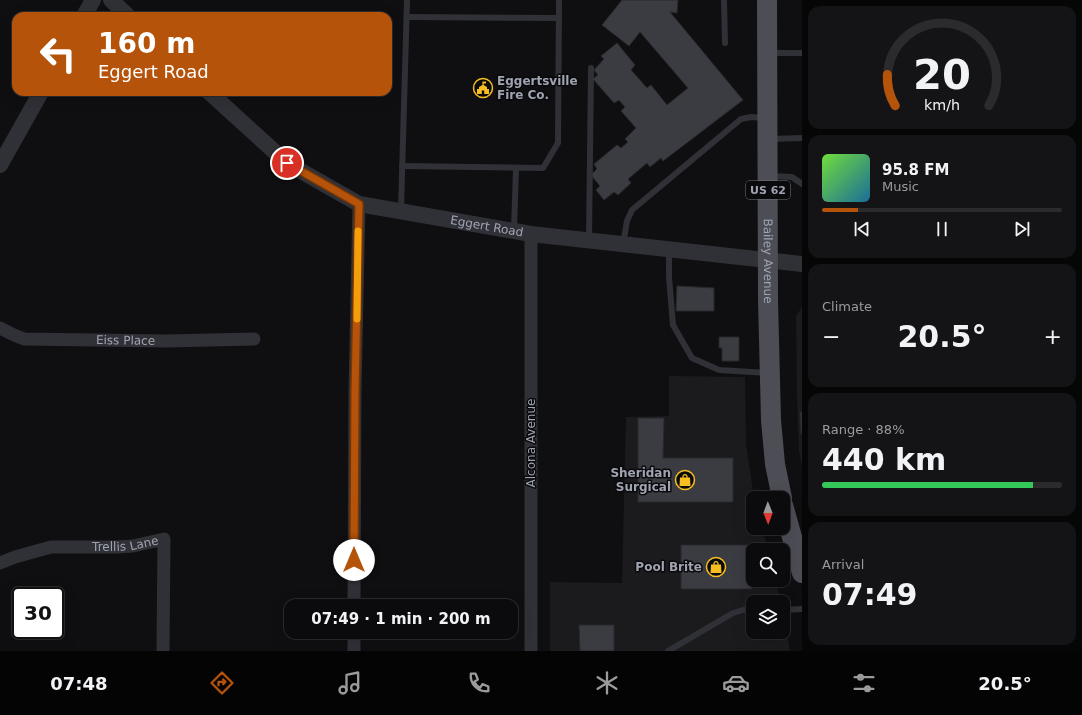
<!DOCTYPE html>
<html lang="en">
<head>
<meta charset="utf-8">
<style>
	:root { --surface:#0b0b0d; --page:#141416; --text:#f1f3f6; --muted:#9a9b9d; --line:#2b2b2e; --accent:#b45309 }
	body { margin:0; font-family:"DejaVu Sans",sans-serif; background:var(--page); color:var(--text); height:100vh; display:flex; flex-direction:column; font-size:15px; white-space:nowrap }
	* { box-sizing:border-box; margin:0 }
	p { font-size:13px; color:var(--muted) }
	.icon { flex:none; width:22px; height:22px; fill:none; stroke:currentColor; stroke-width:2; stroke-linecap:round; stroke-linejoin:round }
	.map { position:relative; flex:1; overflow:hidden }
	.side { display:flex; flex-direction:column; gap:6px; padding:6px; background:#060607; width:280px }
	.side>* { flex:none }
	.top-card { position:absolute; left:12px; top:12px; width:380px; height:84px; border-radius:12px; box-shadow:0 4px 16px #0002,0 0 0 1px var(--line); background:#b45309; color:#fff; overflow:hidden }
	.needle { width:26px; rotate:179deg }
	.fabs { position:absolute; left:746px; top:491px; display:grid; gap:8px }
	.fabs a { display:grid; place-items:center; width:44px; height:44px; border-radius:8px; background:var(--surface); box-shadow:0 4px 16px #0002,0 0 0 1px var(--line); font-size:20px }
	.speed { position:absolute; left:12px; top:587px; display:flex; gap:8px; font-size:20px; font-weight:700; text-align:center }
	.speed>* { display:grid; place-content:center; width:52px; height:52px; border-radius:50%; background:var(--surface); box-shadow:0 4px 16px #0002,0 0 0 1px var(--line); line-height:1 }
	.speed .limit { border:2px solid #111; border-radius:6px; background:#fff; color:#111 }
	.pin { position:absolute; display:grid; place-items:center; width:34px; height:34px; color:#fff; margin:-17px; border:2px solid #fff; border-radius:50%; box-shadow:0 1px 4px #0007 }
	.me { position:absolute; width:44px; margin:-22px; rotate:0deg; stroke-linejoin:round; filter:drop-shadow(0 0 3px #0008) }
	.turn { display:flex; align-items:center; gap:14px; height:84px; padding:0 20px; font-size:18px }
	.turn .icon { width:52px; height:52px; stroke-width:2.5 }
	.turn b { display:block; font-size:28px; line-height:34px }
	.big { font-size:30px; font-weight:700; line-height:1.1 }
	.side .widget { flex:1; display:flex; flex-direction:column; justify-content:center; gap:6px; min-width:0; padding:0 14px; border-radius:12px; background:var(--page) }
	.side .dial { align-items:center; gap:0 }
	.dial svg { height:104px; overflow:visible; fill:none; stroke:var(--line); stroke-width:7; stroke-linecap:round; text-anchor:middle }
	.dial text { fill:var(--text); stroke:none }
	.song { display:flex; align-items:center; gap:12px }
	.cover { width:48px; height:48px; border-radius:6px; background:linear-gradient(135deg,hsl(100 70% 55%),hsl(200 70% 35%)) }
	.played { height:4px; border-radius:2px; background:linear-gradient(90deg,var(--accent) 15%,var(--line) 15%) }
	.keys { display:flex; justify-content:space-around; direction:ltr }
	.heat { display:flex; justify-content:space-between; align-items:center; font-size:22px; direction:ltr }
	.charge { height:6px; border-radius:3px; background:linear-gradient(90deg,#34c759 88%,var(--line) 0) }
	.trip { position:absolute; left:284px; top:599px; width:234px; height:40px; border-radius:12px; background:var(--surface); box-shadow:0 4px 16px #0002,0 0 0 1px var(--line); font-weight:700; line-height:40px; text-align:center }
	.menu { display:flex; height:64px; justify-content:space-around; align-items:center; background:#040405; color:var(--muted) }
	.menu .icon { width:28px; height:28px }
	.menu .current { color:var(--accent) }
	.menu b { font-size:18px; color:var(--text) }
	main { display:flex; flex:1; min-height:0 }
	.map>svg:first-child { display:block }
</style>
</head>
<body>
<main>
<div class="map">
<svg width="802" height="651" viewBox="0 0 802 651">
	<rect width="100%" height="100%" fill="#0f0f11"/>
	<g fill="#1b1b1e">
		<path d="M802,307V468L799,450L797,395L796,316Z"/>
		<path d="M669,376L745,377L746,444L754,498L753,528H762L768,550H753V580H776L781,602H753V632H783V613L790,651H550V582L622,583L626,417L669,416Z"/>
	</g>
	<g fill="#3b3c41" stroke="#29292d">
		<path d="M622,0H678L677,13L670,12L743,100L663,161L661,158L650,167L647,163L628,179L631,183L618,195L614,192L604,200L596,190L600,186L591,175L597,169L594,164L617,145L621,148L628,142L625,139L636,128L621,111L625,107L619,100L614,103L593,79L598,75L594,70L604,59L601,56L617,43L635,65L631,70L647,88L651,85L667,105L688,88L640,32L629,46L602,25Z"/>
		<path d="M677,286L714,288V311H676Z"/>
		<path d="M719,337H739V361H722V348H719Z"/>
		<path d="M800,412H802V434H801Z"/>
		<path d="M638,418H664L663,458H733V502H638Z"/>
		<rect x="681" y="545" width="71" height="44"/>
		<path d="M579,625H614V651H580Z"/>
	</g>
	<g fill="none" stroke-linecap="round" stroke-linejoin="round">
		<g stroke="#303136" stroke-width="6">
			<path d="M724,0L725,43"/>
			<path d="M407,17L559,18"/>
			<path d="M769,53H802"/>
			<path d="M770,139L802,138"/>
			<path d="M402,166L543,168L558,143L559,0"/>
			<path d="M770,176L792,177L802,184"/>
			<path d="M401,210L407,0"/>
			<path d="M514,230L516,168"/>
			<path d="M589,239L591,68"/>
			<path d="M623,244L627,221L632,210L741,119L751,117L764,118"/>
			<path d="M669,251V277L673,325L692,358L719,370L768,373"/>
			<path d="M783,610L802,609"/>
			<path d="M668,651L733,613L743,610H753"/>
		</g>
		<g stroke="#303136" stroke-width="13">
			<path d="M531,234V651"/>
			<path id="s1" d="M0,328L14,335L24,339L166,341L254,339"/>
			<path id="s2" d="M0,563L15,557L51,547H117L133,546L164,539L163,651"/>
			<path d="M354,606L355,391L359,204"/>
			<path d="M354,651V632"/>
		</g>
		<g stroke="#303136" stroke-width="16">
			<path d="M111,0L128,16"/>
			<path d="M84,16L93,0"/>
			<path id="s3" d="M209,92L287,163L359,204L531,234L802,264"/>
			<path d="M0,165L41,92"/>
		</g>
		<g stroke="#4c4d55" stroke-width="20">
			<path id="s4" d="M767,0L768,300L771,420L775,464L782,498"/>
			<path d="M783,505L802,573"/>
		</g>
	</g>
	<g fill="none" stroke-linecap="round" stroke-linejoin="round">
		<defs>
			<path id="route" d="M287,163L359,204L355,391L354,560"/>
		</defs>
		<use href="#route" stroke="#753606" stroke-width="10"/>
		<use href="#route" stroke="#b45309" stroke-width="7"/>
		<path stroke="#f59e0b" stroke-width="7" d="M357,319L358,231"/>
	</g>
	<defs>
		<symbol id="civic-ring" viewBox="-11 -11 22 22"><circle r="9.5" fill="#0a0a0c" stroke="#f7be21" stroke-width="1.5"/><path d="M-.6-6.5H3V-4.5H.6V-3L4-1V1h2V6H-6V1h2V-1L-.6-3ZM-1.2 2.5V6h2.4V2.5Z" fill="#f7be21"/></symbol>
		<symbol id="shop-ring" viewBox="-11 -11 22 22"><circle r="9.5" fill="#0a0a0c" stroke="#f7be21" stroke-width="1.5"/><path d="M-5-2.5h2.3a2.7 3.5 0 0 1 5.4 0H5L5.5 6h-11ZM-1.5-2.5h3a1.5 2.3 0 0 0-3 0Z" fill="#f7be21"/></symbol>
	</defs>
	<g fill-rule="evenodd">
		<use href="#civic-ring" x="472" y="77" width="22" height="22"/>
		<use href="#shop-ring" x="674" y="469" width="22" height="22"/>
		<use href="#shop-ring" x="705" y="556" width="22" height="22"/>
	</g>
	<g text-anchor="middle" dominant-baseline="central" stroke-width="3" stroke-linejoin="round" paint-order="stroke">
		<rect fill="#0a0a0c" stroke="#737680" stroke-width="1" x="746" y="181" width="44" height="18" rx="3"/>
		<g font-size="11" font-weight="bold" fill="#a0a4b2">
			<text x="768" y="190">US 62</text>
		</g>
		<g font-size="12" font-weight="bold" fill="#a0a4b2" stroke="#0a0a0c" text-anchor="end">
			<text x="497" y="81" text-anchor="start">Eggertsville<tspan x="497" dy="14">Fire Co.</tspan></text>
			<text x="671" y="473">Sheridan<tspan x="671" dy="14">Surgical</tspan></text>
			<text x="702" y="567">Pool Brite</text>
		</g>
		<g font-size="12" fill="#a0a4b2" stroke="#0a0a0c">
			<text stroke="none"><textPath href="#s3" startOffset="318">Eggert Road</textPath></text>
			<text stroke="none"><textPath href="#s4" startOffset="261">Bailey Avenue</textPath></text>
			<text stroke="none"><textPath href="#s1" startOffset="128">Eiss Place</textPath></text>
			<text transform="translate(531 443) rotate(-90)">Alcona Avenue</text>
			<text stroke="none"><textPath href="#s2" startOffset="128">Trellis Lane</textPath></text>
		</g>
	</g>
</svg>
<div class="fabs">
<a><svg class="needle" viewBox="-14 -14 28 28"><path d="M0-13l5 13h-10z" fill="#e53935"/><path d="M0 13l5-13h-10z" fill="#9a9b9d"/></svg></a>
<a><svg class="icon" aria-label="search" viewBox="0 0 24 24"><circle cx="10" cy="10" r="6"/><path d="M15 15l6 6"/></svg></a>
<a><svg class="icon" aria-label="layers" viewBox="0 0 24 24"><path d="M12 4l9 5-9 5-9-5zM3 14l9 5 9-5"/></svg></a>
</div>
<div class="speed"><div class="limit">30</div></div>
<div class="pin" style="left:287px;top:163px;background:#d93025"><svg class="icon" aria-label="arrive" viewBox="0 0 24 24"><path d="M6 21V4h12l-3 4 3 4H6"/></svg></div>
<svg class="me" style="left:354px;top:560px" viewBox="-20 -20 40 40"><circle r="19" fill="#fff"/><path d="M0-13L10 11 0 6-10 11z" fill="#b45309"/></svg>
<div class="trip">07:49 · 1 min · 200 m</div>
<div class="top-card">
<div class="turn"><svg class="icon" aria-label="left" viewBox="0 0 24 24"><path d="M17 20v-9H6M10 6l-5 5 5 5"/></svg><div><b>160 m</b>Eggert Road</div></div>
</div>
</div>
<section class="side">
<div class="widget dial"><svg viewBox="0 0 100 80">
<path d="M14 69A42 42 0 1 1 86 69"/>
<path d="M14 69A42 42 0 0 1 8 45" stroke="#b45309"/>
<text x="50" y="56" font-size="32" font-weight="700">20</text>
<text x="50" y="72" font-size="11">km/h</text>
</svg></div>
<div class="widget">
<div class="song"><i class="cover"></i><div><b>95.8 FM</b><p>Music</p></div></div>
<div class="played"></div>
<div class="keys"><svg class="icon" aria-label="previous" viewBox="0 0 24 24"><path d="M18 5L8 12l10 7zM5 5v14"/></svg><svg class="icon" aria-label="pause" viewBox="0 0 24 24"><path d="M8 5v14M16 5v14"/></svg><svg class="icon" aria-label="next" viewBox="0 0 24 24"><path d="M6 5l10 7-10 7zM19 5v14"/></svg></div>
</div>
<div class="widget"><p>Climate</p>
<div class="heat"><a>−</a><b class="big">20.5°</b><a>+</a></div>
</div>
<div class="widget"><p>Range · 88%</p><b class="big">440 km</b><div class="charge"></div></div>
<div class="widget"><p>Arrival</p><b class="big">07:49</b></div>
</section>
</main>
<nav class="menu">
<b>07:48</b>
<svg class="icon current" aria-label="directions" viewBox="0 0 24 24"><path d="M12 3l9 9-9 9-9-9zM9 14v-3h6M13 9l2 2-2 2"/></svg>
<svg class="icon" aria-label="music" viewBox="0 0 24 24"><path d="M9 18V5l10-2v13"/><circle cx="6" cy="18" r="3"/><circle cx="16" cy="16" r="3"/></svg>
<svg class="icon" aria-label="phone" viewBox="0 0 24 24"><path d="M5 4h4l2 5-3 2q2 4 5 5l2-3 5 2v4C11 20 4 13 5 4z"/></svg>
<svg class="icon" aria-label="climate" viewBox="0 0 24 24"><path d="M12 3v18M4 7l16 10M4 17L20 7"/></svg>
<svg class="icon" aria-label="car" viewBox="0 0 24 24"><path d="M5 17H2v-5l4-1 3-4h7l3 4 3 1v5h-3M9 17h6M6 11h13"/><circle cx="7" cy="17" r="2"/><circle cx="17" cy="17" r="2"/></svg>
<svg class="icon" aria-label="filters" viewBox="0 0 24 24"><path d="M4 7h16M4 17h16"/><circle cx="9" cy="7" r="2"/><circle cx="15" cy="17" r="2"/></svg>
<b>20.5°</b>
</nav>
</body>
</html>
